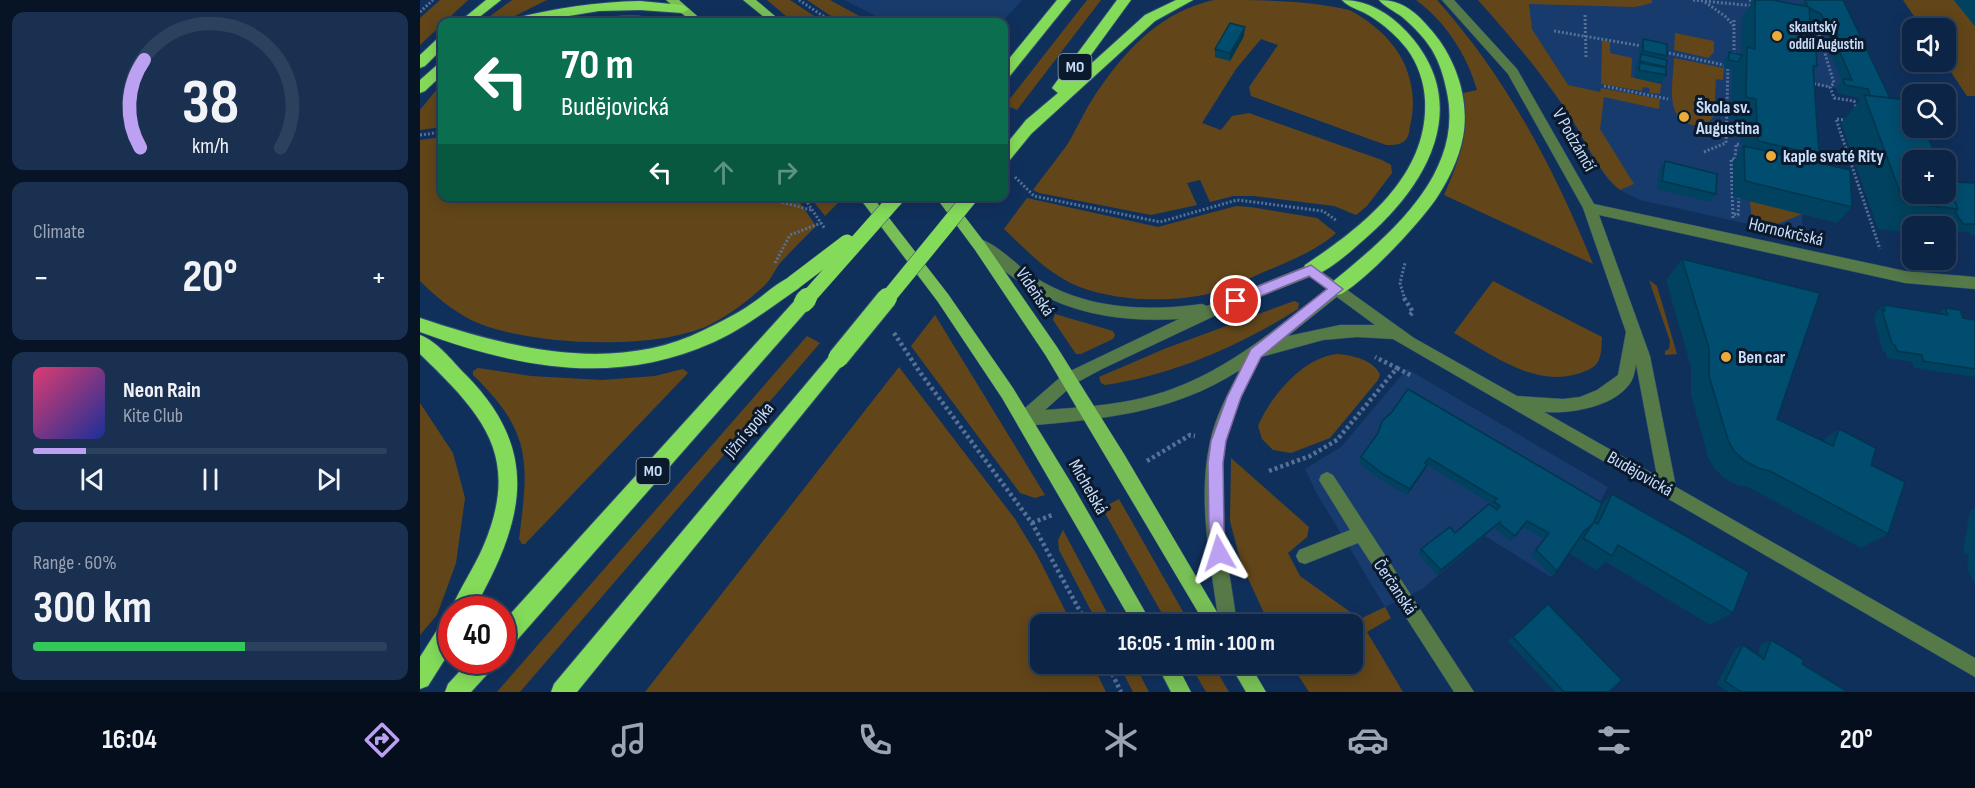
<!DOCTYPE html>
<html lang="en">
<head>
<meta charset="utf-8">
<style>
	:root { --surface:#0c2445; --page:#1a3050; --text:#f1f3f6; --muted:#9aa4b3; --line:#2c415e; --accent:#bca0f2 }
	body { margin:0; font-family:"Sofia Sans Condensed",sans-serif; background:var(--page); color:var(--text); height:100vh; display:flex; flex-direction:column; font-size:22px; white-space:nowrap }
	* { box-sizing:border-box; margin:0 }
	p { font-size:20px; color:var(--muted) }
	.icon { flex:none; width:33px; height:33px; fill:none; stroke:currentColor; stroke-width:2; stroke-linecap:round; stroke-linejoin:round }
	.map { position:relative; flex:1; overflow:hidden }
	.sheet { display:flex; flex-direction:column; gap:12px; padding:12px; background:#071426; width:420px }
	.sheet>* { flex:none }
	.banner { position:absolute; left:18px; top:18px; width:570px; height:183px; border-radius:12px; box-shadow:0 3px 15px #0003,0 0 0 2px var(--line); background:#0b6e4f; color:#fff; overflow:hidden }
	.controls { position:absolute; left:1482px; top:18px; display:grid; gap:12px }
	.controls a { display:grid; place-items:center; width:54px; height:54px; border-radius:12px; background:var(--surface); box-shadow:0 3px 15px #0003,0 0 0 2px var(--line); font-size:30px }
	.speed { position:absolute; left:18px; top:596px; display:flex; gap:12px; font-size:30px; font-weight:700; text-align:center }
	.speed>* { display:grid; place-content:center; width:78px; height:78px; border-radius:50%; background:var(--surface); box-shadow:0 3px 15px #0003,0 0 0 2px var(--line); line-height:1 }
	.speed .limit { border:9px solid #d22; background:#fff; color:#111 }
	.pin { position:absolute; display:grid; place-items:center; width:51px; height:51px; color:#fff; margin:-26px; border:3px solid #fff; border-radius:50%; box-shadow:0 2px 6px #0007 }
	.me { position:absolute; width:66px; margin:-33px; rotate:354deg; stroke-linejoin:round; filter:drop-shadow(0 0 4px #0008) }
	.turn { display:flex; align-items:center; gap:21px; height:126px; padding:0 24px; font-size:27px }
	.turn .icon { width:78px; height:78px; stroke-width:2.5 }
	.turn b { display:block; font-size:42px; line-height:51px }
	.lanes { display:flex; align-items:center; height:57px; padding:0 24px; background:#0003; justify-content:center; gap:30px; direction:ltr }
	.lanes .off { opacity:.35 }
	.big { font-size:45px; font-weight:700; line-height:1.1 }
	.sheet .card { flex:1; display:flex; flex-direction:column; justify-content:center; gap:9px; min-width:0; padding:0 21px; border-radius:12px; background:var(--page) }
	.sheet .dial { align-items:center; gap:0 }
	.dial svg { height:156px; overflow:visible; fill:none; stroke:var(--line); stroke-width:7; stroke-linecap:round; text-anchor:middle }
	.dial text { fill:var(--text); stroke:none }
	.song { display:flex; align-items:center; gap:18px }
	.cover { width:72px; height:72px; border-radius:9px; background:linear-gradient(135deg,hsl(340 70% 55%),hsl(230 70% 35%)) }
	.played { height:6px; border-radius:3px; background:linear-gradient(90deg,var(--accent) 15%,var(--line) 15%) }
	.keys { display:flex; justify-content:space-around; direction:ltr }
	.heat { display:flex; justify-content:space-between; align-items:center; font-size:33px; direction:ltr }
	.charge { height:9px; border-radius:4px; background:linear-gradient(90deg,#34c759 60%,var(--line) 0) }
	.trip { position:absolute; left:610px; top:614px; width:333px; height:60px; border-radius:12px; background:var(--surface); box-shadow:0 3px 15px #0003,0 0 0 2px var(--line); font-weight:700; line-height:60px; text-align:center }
	.dock { display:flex; height:96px; justify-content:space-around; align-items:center; background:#050e1c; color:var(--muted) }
	.dock .icon { width:42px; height:42px }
	.dock .selected { color:var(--accent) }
	.dock b { font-size:27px; color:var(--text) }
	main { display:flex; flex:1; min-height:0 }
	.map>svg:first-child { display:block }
</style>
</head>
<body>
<main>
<section class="sheet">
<div class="card dial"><svg viewBox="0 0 100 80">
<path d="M14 69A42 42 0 1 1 86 69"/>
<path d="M14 69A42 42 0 0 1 16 24" stroke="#bca0f2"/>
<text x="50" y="56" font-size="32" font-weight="700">38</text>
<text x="50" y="72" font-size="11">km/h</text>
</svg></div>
<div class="card"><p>Climate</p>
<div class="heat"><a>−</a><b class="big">20°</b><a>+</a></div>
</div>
<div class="card">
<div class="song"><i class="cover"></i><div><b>Neon Rain</b><p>Kite Club</p></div></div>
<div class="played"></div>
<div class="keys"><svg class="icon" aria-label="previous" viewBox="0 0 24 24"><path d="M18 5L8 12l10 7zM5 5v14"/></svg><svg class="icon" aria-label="pause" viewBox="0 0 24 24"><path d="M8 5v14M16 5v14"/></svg><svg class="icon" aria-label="next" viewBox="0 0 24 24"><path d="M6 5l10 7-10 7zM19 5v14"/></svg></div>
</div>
<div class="card"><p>Range · 60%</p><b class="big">300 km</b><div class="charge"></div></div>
</section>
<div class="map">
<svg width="1555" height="692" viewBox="0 0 1555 692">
	<rect width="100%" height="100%" fill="#10305c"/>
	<g fill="#173b6d">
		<path d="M425,0H602L582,22H467Z"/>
		<path d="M1058,0H1412L1450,122L1440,98L1418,93L1416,88L1380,82L1379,155L1417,223L1382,214L1383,236L1220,200L1200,190L1188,180L1148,113L1108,57Z"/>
		<path d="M987,369L1188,487L1176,509L1131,577L1065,536L1002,589L965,607L896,492L885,469L921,447Z"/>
	</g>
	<g fill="#624619">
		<path d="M20,0H48L0,45V18Z"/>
		<path d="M92,0H127L83,22H62Z"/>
		<path d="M347,0H370L403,22H373Z"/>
		<path d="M387,0H410L450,22H420Z"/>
		<path d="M667,0H681L597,110L585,105Z"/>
		<path d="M794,0C838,0 888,0 929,10C946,18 964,33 975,48C991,70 997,99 990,126C989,132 989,138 983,142C979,145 972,145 966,145L831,96L829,87L858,45L841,39L816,69L782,123L801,130L812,116L829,113L962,160L971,165L972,173L947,206L936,215L914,206L833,196H813L790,202L780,180L767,183L777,205L731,215L619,193L613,190C624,175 636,160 647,145C659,125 668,103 682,85C711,44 744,11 794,0Z"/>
		<path d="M996,0H1017C1086,77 1134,168 1173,264L1024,195C1039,160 1051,132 1043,93L1057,90C1047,55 1026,22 996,0Z"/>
		<path d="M1058,0H1232V3L1215,7L1109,4L1112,29L1148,85L1180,92L1181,88L1240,99L1239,109L1184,97L1180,129L1214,184L1200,190C1176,170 1165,138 1148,113C1121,72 1090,36 1058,0Z"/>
		<path d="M1483,0H1534L1555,26V96H1547L1524,62L1526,28H1502Z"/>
		<path d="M204,15H218L248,22H150Z"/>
		<path d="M1255,33L1294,41V52L1288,58L1254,50Z"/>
		<path d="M1182,40L1190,42V53L1212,58L1211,77L1241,84L1240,94L1230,93L1229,88L1223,87L1222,91L1181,84Z"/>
		<path d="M1254,58L1304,68L1303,80L1296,79L1294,116L1286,125C1242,130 1253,86 1254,58Z"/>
		<path d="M22,83V127L0,130V110Z"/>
		<path d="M22,137V196L376,197L396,226C384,238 372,250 361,262C355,269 352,278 345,285C330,299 312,313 293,323C240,352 105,346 51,320C32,310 15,296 0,281V140Z"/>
		<path d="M390,197H424L405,216Z"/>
		<path d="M607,198L738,227L816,206L830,207L897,218L916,233C898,250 863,264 839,274C824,281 808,289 792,293C748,304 679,302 640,277C619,264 602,246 584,229Z"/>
		<path d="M1330,201L1382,214L1350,227L1332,222Z"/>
		<path d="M1229,280L1237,286L1257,354L1245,355V351L1249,349L1250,341Z"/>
		<path d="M1073,281L1182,337C1181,360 1181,367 1157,374C1113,387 1071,354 1034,333Z"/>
		<path d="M874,301L879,303L878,309C819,346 754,375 685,385L681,383L679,377L744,349Z"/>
		<path d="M635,314L693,331L695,335L693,339L661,354H656L633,320Z"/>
		<path d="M515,315L625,495L615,498L600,493L491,346Z"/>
		<path d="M387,336L400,343L100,692H77Z"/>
		<path d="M917,354C932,355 954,360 960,375L958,380L910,438L871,453L853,450L842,439L838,426C851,396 882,358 917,354Z"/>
		<path d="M479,367L595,519L617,555L652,624H621V663H672L686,692H225Z"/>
		<path d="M58,368L111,376L182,380L235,376L263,369L268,373L105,544H102L99,539C109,462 112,432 53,375V371Z"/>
		<path d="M0,403L33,453L45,498L36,563L17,615L0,635Z"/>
		<path d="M811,458L889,527L887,537L868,553L880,576L940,619L965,607L971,618L947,632L983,692H889L870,663H933V624H849L821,563L810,521Z"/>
		<path d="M699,499L770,624H748L682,508Z"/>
		<path d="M643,530L693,624H678L639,550L638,540Z"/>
		<path d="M698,663H714L729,692H713Z"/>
		<path d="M769,663H792L809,692H786Z"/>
	</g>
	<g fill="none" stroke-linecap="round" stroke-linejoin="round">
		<defs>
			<g id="minor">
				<path d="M1022,0H1034L1097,69L1174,204L1485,271L1555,277V289L1485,283L1179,215L1230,356L1256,487L1555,658V677L973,339L937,337L903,340L841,357C828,384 812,412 806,442C794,501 809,565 817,624H799C791,565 777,501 790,442C795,417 808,393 820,370C751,414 683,419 604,426L598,424L596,419L598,414L644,374L759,319C708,322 657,316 611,289C591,278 574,262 555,248L553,244L555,240L560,239C579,245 596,265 613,276C663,309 724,312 782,304L787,306L891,264L994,338L1097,396L1143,399L1160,397L1177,390L1198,375L1206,332L1163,208L1088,74ZM890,277L906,289C858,327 810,368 752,389C712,404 668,407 625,410L654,384L682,369L805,311ZM917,297L955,325H920L868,336ZM1216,364L1237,476L1124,412C1151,414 1195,407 1211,382C1214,377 1215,370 1216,364Z"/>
				<path d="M907,472L913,475L1054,692H1034L938,543L885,564L879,562L876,556L879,550L930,530L899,480L901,475Z"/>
			</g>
			<g id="major">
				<path d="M246,0H259L284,22H272Z"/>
				<path d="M323,0H336L362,22H350Z"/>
				<path d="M438,196H452L528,294L593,388L653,486L732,624H713L582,398L518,302Z"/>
				<path d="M515,196H529L565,243L637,347L704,454L804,624H785L626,356L555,250Z"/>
				<path d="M736,663H756L771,692H751Z"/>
				<path d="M809,663H829L846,692H826Z"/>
			</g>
			<g id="highway">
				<path d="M66,0H81L53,22H39Z"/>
				<path d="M637,0H651L589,77L584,79V65Z"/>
				<path d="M697,0H711L652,81L725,15L756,0H773L735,21L611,134L589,161L584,162V147L606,120L638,93L632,88L634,85Z"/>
				<path d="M922,0C947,0 969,13 986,31C1053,102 1010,182 947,237C931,251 911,270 891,277L885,275L883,270L885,265C942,227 1009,176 1005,100C1004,82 998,64 987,49C977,36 963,24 950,16C941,10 929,8 922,0Z"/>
				<path d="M959,0C983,0 997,13 1012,31C1036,59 1050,100 1043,137C1039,159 1028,181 1016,199C997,226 950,276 923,293C918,296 915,295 910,294L907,289L910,284C968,236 1047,173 1026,88C1023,74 1019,62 1012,50C1004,37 993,26 981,16C974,11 965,7 959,0Z"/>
				<path d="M220,1L262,5L269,9L262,13L220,10L179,11L112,22H90L92,19C135,8 176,2 220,1Z"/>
				<path d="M22,38V49L5,66L0,68V55L17,39Z"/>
				<path d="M22,63V75L5,91L0,93V80L17,65Z"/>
				<path d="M373,276L379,278L382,283L379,288C351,307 325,328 294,342C194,387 99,368 0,332V318C90,348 193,375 284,330C300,322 317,314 331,304C345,295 358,281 373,276Z"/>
				<path d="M384,295L390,297L393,302L390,307L90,648L82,651V623L378,297Z"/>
				<path d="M0,335C17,341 33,362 45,374C123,452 103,522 54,609H31C40,588 54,568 63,547C102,456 63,415 0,354Z"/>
				<path d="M418,350L424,353L427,358L424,363L157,692H131L134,684L412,353Z"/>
				<path d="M32,616V648L8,686L0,689V657L24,619Z"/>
				<path d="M50,660H76L73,668L51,692H25L28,684Z"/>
			</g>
		</defs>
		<use href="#minor" stroke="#2e4c75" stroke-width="1"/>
		<use href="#major" stroke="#2e4c75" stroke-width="1"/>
		<use href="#highway" stroke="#2e4c75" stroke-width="2"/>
		<g stroke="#557196" stroke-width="3" stroke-dasharray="2 2" stroke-linecap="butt">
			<path d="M379,0L412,22"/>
			<path d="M1273,0L1335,6"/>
			<path d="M1329,0L1337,1"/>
			<path d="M1285,2L1306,17L1314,26"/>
			<path d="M0,12L13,0"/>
			<path d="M1165,15L1166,57"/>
			<path d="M1387,19L1398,31L1414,83L1410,87L1414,98L1434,101L1437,110"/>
			<path d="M1314,20V57"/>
			<path d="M1134,31L1222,46"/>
			<path d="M1249,53L1308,66"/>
			<path d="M1390,83L1410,87"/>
			<path d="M1184,86L1248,99"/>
			<path d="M1427,120L1416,119L1460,249"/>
			<path d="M0,135L22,132"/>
			<path d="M1284,152L1306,143L1308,65"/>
			<path d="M595,177L614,196L740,222L817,200L903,211L917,221"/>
			<path d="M339,196L391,210"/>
			<path d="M383,196L405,229"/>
			<path d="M1314,214L1318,215L1319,198"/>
			<path d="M1313,218L1311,159L1315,160L1316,144L1321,145"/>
			<path d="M355,263L370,235L401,223"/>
			<path d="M985,300L980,283L985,263"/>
		</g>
		<g stroke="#557196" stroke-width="4.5" stroke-dasharray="3 3" stroke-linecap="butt">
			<path d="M984,298L993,312L990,315"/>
			<path d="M474,333L499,371L612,523L667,624"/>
			<path d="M977,368L992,376"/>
			<path d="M727,461L770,435L775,436"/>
			<path d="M849,471L890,456L917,440L977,368L955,357"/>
			<path d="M612,523L632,515"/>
			<path d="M687,663L701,692"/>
		</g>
		<use href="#minor" fill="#567948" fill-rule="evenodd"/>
		<use href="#major" fill="#78bf56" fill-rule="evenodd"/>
		<use href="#highway" fill="#84db5a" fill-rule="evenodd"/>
		<defs>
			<g id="highway-bridge-far1">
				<path d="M373,283L427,242"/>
				<path d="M386,300L478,196"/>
				<path d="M466,300L551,196"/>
			</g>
			<g id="highway-bridge">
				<path d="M384,302L387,298"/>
				<path d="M418,358L467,298"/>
			</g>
		</defs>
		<use href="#highway-bridge-far1" stroke="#2e4c75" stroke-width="16" stroke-linecap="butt"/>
		<use href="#highway-bridge" stroke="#2e4c75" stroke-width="22" stroke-linecap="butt"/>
		<use href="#highway-bridge-far1" stroke="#84db5a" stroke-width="15"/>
		<use href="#highway-bridge" stroke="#84db5a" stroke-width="20"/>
	</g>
	<g fill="#00425f">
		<path d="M1333,0H1353L1381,6L1385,0H1423L1470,98L1492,112L1528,186H1531L1534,182L1555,184V236L1551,235L1549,232H1534L1526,220L1519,226H1492V233L1458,229L1421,123L1441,99L1440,98L1418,93L1416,88L1422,80L1405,43L1409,38L1408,36H1403L1395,23L1390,20L1392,48L1397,66L1394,71L1399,155L1393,161L1432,207L1417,223L1313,197V161L1321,151L1320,121L1311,119L1312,70L1304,68V61L1309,52L1321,55V20Z"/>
		<path d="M1534,0H1555V26Z"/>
		<path d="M824,36L810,61L795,57V49Z"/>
		<path d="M1223,39L1247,56L1245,59L1246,67V75L1241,84L1215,78L1216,63L1218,59L1219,48Z"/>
		<path d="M1245,161L1296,194L1290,202L1237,189L1239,169Z"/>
		<path d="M1262,259L1357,419L1402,441L1419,429L1451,465L1468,534L1441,548L1328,487L1317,485L1304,478L1294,468L1288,457L1271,394V367L1246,280Z"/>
		<path d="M1464,305L1518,314L1525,308L1543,318L1555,320V377L1494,368L1492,362L1467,358L1466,352H1463L1454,318L1456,316L1455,313Z"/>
		<path d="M957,434L1182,503L1192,494L1313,613L1290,625L1186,562L1176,570L1149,553L1137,571L1132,576L1111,555L1124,539L1102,527L1091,541L1075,529L1076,526L1017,575L998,554L1001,549L1035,533L1072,504L1007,465L987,495L961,480L939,463L941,457Z"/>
		<path d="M1555,508V584L1547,569L1549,555L1543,552L1549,516L1551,510Z"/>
		<path d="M1123,608L1189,692H1135L1088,641Z"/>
		<path d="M1351,640L1382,664L1428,692H1308L1297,684L1315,649L1323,645L1338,655L1341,644Z"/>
	</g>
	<g fill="#00364e">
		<path d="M825,27L824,36L810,61V53Z"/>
		<path d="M1007,465L1004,471L987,495L990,489Z"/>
		<path d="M1081,521L1076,526L1017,575L1021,570Z"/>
	</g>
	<g fill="#004d6f" stroke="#00364e" stroke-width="1.5">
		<path d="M1335,0H1353L1389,7L1392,48L1396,49L1397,66H1393L1399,155L1338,141L1336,99L1326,97L1327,47L1335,49Z"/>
		<path d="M1385,0H1423L1470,98L1450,96L1448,89L1425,85L1423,79L1432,80L1412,34L1418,35L1414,28H1409L1401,14L1388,7Z"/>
		<path d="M810,23L825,27L810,53L795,49Z"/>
		<path d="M1223,39L1247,44V56L1223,51Z"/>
		<path d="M1309,52L1322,55L1318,62L1309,60Z"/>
		<path d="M1221,54L1247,60L1246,67L1220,61Z"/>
		<path d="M1220,63L1246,68V75L1219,70Z"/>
		<path d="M1444,95L1487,100L1492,112V128H1504L1518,160H1492V194H1526V179L1538,209L1484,203Z"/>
		<path d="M1324,146L1430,170L1432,207L1325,181Z"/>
		<path d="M1245,161L1297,174L1296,194L1242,181Z"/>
		<path d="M1534,182L1554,183L1555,184V224H1543L1535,212L1538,209L1528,186H1536Z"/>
		<path d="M1262,259L1400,293L1357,419L1413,446L1419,429L1456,448L1451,465L1485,482L1468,534L1350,471L1338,468L1325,461L1314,451L1308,440L1289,376V348Z"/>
		<path d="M1464,305L1528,315L1525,308L1540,310L1543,318L1555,320V369L1503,361L1502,355L1477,351L1475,345L1472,344L1462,310L1465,311Z"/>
		<path d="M988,389L1182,503L1173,524L1164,531L1137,571L1116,550L1129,533L1107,521L1095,536L1079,523L1081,521L1021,570L1001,549L1030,527L1035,533L1069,504L1077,510L1080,506L1074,502L1077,499L1009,458L1005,463L1007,465L990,489L963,474L941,457L958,433L962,421L972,412Z"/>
		<path d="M1192,494L1329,572L1313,613L1198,545L1192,556L1163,538L1174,522L1178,524Z"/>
		<path d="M1128,604L1202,680L1189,692H1144L1093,637Z"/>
		<path d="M1351,640L1384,660L1382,664L1428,692H1321L1305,681L1323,645L1344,659Z"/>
	</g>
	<path fill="#bca0f2" stroke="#7a689d" stroke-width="1.5" d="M891,265L923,289L841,357L821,397L806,441L803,463L804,529L807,553L805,558L799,560L794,558L789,529L788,463L791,441L807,397L831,349L907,289L889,276L816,306L810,301L811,297Z"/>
	<g fill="#ebaa39" stroke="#0b192d" stroke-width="2">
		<circle cx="1357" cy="36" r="6"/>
		<circle cx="1264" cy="117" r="6"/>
		<circle cx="1351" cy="156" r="6"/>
		<circle cx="1306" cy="357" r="6"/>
	</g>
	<g text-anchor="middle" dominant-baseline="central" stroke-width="6" stroke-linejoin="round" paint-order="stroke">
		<g font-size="15" font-weight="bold" fill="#c9ddf8" stroke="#0b192d" text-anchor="start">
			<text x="1369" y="27">skautský<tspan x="1369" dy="17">oddíl Augustin</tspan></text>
		</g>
		<g fill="#0b192d" stroke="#90a2bb" stroke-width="1.5">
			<rect x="638.5" y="54" width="33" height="26" rx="4.5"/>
			<rect x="216.5" y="458" width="33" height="26" rx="4.5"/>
		</g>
		<g font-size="16" font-weight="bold" fill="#c9ddf8">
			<text x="655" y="67">MO</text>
			<text x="233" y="471">MO</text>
		</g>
		<g font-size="18" font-weight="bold" fill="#c9ddf8" stroke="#0b192d" text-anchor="start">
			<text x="1276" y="107">Škola sv.<tspan x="1276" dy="21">Augustina</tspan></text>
			<text x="1363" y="156">kaple svaté Rity</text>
			<text x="1318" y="357">Ben car</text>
		</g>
		<g font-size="18" fill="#c9ddf8" stroke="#0b192d">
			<text transform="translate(1154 140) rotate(60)">V Podzámčí</text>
			<text transform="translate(1366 232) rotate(13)">Hornokrčská</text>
			<text transform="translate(615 292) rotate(56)">Vídeňská</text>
			<text transform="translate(329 430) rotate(-50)">Jižní spojka</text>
			<text transform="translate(1220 474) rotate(30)">Budějovická</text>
			<text transform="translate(668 487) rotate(60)">Michelská</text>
			<text transform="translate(975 587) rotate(56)">Čerčanská</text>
		</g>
	</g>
</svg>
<div class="controls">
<a><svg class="icon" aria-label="sound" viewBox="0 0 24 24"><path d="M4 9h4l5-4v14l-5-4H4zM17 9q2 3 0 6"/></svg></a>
<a><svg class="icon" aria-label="search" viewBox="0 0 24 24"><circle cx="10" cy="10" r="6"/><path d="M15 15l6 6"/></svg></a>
<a>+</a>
<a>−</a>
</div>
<div class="speed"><div class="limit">40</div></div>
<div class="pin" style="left:816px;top:301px;background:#d93025"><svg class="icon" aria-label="arrive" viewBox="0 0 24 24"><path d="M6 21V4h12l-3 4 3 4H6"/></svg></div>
<svg class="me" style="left:799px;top:553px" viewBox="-20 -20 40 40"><path d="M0-17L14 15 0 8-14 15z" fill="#bca0f2" stroke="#fff" stroke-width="4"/></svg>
<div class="trip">16:05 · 1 min · 100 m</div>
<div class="banner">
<div class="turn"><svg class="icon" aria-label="left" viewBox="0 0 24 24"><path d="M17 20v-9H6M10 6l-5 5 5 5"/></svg><div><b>70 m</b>Budějovická</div></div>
<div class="lanes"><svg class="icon" aria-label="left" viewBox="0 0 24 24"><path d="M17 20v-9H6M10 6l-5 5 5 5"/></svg><svg class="icon off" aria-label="ahead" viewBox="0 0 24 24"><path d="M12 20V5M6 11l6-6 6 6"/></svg><svg class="icon off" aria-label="right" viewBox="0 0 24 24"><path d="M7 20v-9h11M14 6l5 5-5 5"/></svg></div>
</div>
</div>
</main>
<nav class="dock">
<b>16:04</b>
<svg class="icon selected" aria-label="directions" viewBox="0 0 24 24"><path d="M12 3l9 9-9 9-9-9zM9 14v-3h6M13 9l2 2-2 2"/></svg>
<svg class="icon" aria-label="music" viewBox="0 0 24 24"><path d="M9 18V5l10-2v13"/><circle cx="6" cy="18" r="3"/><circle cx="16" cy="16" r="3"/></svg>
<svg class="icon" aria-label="phone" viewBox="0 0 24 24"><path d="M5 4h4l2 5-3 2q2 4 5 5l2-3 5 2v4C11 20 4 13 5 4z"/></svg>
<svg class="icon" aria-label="climate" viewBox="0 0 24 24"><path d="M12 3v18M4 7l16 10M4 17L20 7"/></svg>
<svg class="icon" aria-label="car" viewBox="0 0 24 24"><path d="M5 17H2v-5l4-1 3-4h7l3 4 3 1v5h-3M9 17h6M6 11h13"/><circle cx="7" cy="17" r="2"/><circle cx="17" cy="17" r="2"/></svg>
<svg class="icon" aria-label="filters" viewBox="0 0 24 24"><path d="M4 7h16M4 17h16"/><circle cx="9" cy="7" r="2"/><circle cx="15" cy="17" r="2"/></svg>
<b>20°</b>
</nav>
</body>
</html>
